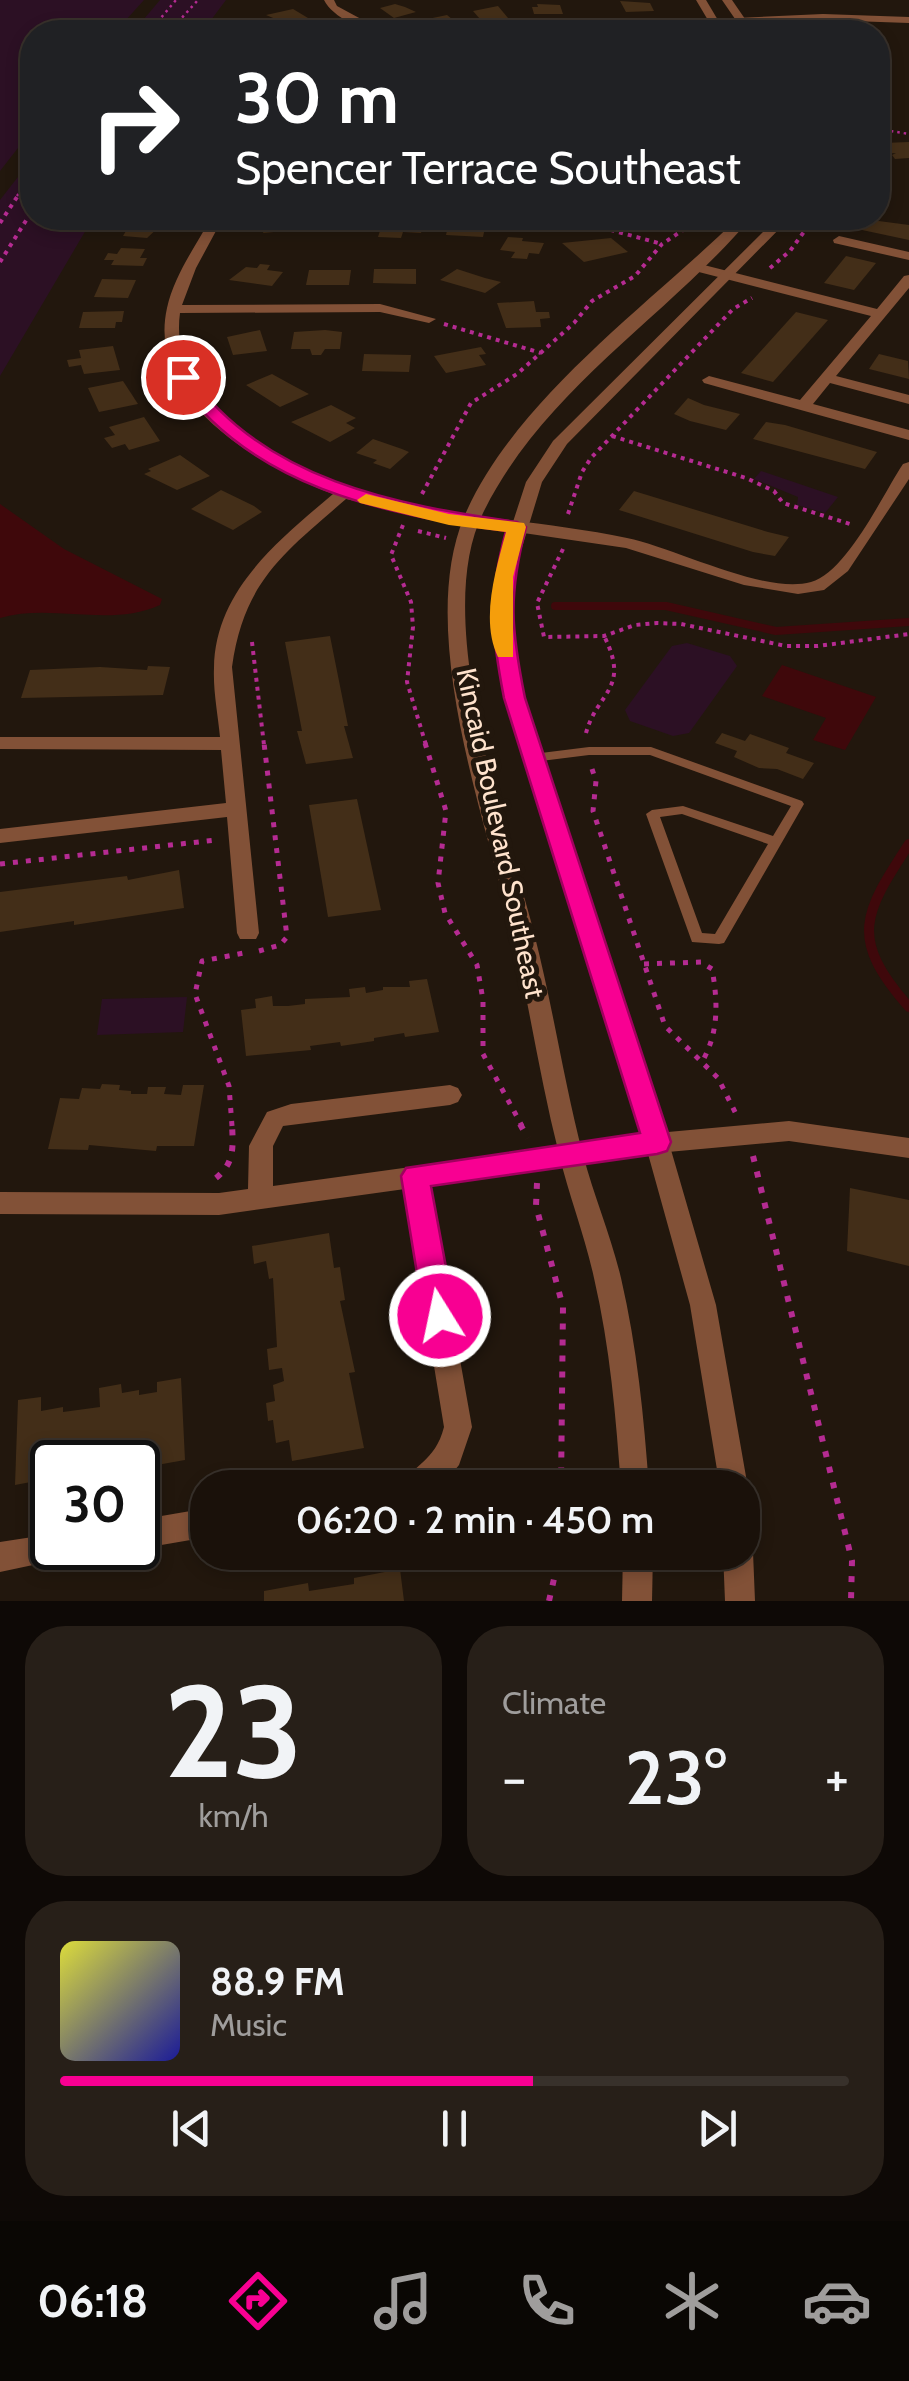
<!DOCTYPE html>
<html lang="en">
<head>
<meta charset="utf-8">
<style>
	:root { --surface:#1a110a; --page:#271f18; --text:#f1f3f6; --muted:#9f9d9c; --line:#38312b; --accent:#f80092 }
	body { margin:0; font-family:Cabin,sans-serif; background:var(--page); color:var(--text); height:100vh; display:flex; flex-direction:column; font-size:38px; white-space:nowrap }
	* { box-sizing:border-box; margin:0 }
	p { font-size:32px; color:var(--muted) }
	.icon { flex:none; width:55px; height:55px; fill:none; stroke:currentColor; stroke-width:2; stroke-linecap:round; stroke-linejoin:round }
	.map { position:relative; height:1601px; overflow:hidden }
	.side { display:flex; flex-direction:column; gap:25px; padding:25px; background:#0e0906; flex:1 }
	.side>* { flex:none }
	.banner { position:absolute; left:20px; top:20px; width:870px; height:210px; border-radius:40px; box-shadow:0 5px 15px #0003,0 0 0 2px var(--line); background:#202124; color:#fff; overflow:hidden }
	.speed { position:absolute; left:30px; top:1440px; display:flex; gap:20px; font-size:50px; font-weight:700; text-align:center }
	.speed>* { display:grid; place-content:center; width:130px; height:130px; border-radius:50%; background:var(--surface); box-shadow:0 5px 15px #0003,0 0 0 2px var(--line); line-height:1 }
	.speed .limit { border:5px solid #111; border-radius:15px; background:#fff; color:#111 }
	.pin { position:absolute; display:grid; place-items:center; width:85px; height:85px; color:#fff; margin:-42px; border:5px solid #fff; border-radius:50%; box-shadow:0 2px 10px #0007 }
	.me { position:absolute; width:110px; margin:-55px; rotate:350deg; stroke-linejoin:round; filter:drop-shadow(0 0 8px #0008) }
	.turn { display:flex; align-items:center; gap:35px; height:210px; padding:0 50px; font-size:45px }
	.turn .icon { width:130px; height:130px; stroke-width:2.5 }
	.turn b { display:block; font-size:70px; line-height:85px }
	.big { font-size:75px; font-weight:600; line-height:1.1 }
	.side .widget { flex:1; display:flex; flex-direction:column; justify-content:center; gap:15px; min-width:0; padding:0 35px; border-radius:40px; background:var(--page) }
	.side .dial { align-items:center; gap:0 }
	.dial b { font-size:130px; line-height:1 }
	.song { display:flex; align-items:center; gap:30px }
	.cover { width:120px; height:120px; border-radius:15px; background:linear-gradient(135deg,hsl(60 70% 55%),hsl(240 70% 35%)) }
	.played { height:10px; border-radius:5px; background:linear-gradient(90deg,var(--accent) 60%,var(--line) 60%) }
	.keys { display:flex; justify-content:space-around; direction:ltr }
	.heat { display:flex; justify-content:space-between; align-items:center; font-size:55px; direction:ltr }
	.side .tiles { flex:1; display:grid; gap:25px; grid-template-columns:1fr 1fr }
	.widget:last-child { grid-column:span 2 }
	.trip { position:absolute; left:190px; top:1470px; width:570px; height:100px; border-radius:40px; background:var(--surface); box-shadow:0 5px 15px #0003,0 0 0 2px var(--line); font-weight:600; line-height:100px; text-align:center }
	.tabs { display:flex; height:160px; justify-content:space-around; align-items:center; background:#0a0704; color:var(--muted) }
	.tabs .icon { width:70px; height:70px }
	.tabs .current { color:var(--accent) }
	.tabs b { font-size:45px; color:var(--text) }
	.map>svg:first-child { display:block }
</style>
</head>
<body>
<div class="map">
<svg width="909" height="1601" viewBox="0 0 909 1601">
	<rect width="100%" height="100%" fill="#22170d"/>
	<g fill="#2c1024">
		<path d="M0,0H144L115,32H32V130L0,171Z"/>
		<path d="M160,0H226L202,32H133Z"/>
		<path d="M32,159V218H93L0,376V200Z"/>
		<path d="M761,471L838,497L825,513L797,505L798,497L754,479Z"/>
		<path d="M687,643L730,656L737,666L689,733L673,736L630,721L625,710L672,646Z"/>
		<path d="M187,997L183,1032L97,1035L102,999Z"/>
	</g>
	<g fill="#3f080b">
		<path d="M0,504L64,549L162,599L160,605C110,628 52,603 0,618Z"/>
		<path d="M782,665L876,697L845,750L813,740L826,718L762,696Z"/>
	</g>
	<g fill="none" stroke-linecap="round" stroke-linejoin="round">
		<path stroke="#3f080b" stroke-width="8" d="M555,606H666L776,631L909,622"/>
		<path stroke="#3f080b" stroke-width="10" d="M909,844C864,913 848,938 909,1007"/>
	</g>
	<g fill="#432e18">
		<path d="M620,1L650,3L654,11L626,12Z"/>
		<path d="M395,4L405,7L416,12L394,18L380,8Z"/>
		<path d="M537,4L560,5L563,14H534L532,7H538Z"/>
		<path d="M498,6L508,18L480,19L473,11Z"/>
		<path d="M293,9L308,18L285,23L266,15Z"/>
		<path d="M447,15L458,24L427,29L418,21Z"/>
		<path d="M909,142V158L895,159L892,155L896,153L880,154L878,150L888,149L883,143Z"/>
		<path d="M270,218H301L296,230L263,233Z"/>
		<path d="M325,218H364L360,230L321,228Z"/>
		<path d="M384,218H406L431,219L430,224H424L421,233L403,232L401,238L378,237Z"/>
		<path d="M627,218H657L658,226L625,227Z"/>
		<path d="M856,218L909,225V240L848,227Z"/>
		<path d="M133,219L160,221L156,226H160L147,238L123,236Z"/>
		<path d="M449,221L486,223L483,237L446,235Z"/>
		<path d="M508,237L523,238L522,241L544,243L539,254L529,253L527,259L511,258L515,252L500,250Z"/>
		<path d="M611,238L628,252L584,262L562,243Z"/>
		<path d="M121,248L145,249L140,258H147L143,266L111,265L114,260H104L108,253L117,254Z"/>
		<path d="M846,256L876,263L854,290L824,283Z"/>
		<path d="M260,264L270,265L267,270L283,272L272,286L229,280L246,267L257,268Z"/>
		<path d="M374,269H416V284L373,283Z"/>
		<path d="M457,269L485,278L501,282L485,293L440,280Z"/>
		<path d="M309,270H351L349,285H306Z"/>
		<path d="M102,279L136,280L128,298L94,297Z"/>
		<path d="M534,301L536,312H549L550,318L540,319L541,327L506,328L497,303Z"/>
		<path d="M124,311L122,322H116L115,328H79L83,312Z"/>
		<path d="M796,312L828,320L773,382L741,373Z"/>
		<path d="M260,330L267,351L233,355L227,337Z"/>
		<path d="M325,330L342,332L340,349H325L321,355H312L310,349H291L294,332Z"/>
		<path d="M113,346L120,370L84,374L81,365L69,367L67,360L81,358L79,350Z"/>
		<path d="M481,347L486,354L479,355L486,365L446,373L434,356Z"/>
		<path d="M364,354L411,355L409,372L362,371Z"/>
		<path d="M879,354L908,361L909,379L869,369Z"/>
		<path d="M272,374L292,385L309,394L280,407L246,385Z"/>
		<path d="M123,381L138,404L99,412L88,388Z"/>
		<path d="M688,398L704,405L740,414L726,430L690,421L674,414Z"/>
		<path d="M331,405L356,418L346,423L355,428L330,442L291,422Z"/>
		<path d="M144,417L160,441L129,450L125,444L112,448L104,438L115,435L109,427Z"/>
		<path d="M766,422L785,425L877,452L865,469L753,439Z"/>
		<path d="M373,439L402,449L409,452L390,469L373,463L377,460L356,453Z"/>
		<path d="M180,455L210,476L177,490L144,474L151,471L148,469Z"/>
		<path d="M221,490L254,506L262,512L233,530L191,509Z"/>
		<path d="M634,491L768,532L789,537L775,556L753,552L619,510Z"/>
		<path d="M330,636L348,726H344L353,758L306,764L297,731H302L285,642Z"/>
		<path d="M148,666L170,667L163,695L21,698L30,670L100,667L147,670Z"/>
		<path d="M722,733L745,741L750,734L789,748L786,753L814,763L803,779L777,769L759,768L734,757L737,751L715,743Z"/>
		<path d="M357,799L381,910L328,917L309,805Z"/>
		<path d="M179,870L184,908L74,925V921L0,932V892L127,876L128,880Z"/>
		<path d="M427,979L439,1032L405,1037L404,1033L374,1038V1041L341,1046L340,1042L310,1046L311,1050L246,1056L241,1010L256,1008L255,999L272,996L273,1006H288L305,1004V999L350,997L349,989L365,987L366,993L383,990V987H410L409,981Z"/>
		<path d="M102,1084L120,1085L119,1090L131,1091V1094H147L148,1087H166L164,1094L181,1095L183,1085H204L194,1146H157L156,1151L89,1145L88,1150L48,1149L60,1098L79,1099L82,1088L100,1089Z"/>
		<path d="M850,1188L909,1200V1266L847,1251Z"/>
		<path d="M329,1233L334,1268L340,1267L345,1300L340,1301L355,1372L349,1373L364,1448L292,1461L289,1440L276,1443L273,1420L268,1421L266,1403L275,1401L273,1385L284,1381L282,1368L269,1370L267,1349L277,1347L273,1278L269,1279L266,1261L254,1264L252,1246Z"/>
		<path d="M181,1378L185,1460L140,1468L138,1462H52V1478L15,1485L18,1400L41,1397V1411L63,1407V1412L100,1407L99,1388L121,1384L122,1393L139,1390V1395L157,1392V1382Z"/>
		<path d="M400,1569L404,1601H264V1591L308,1583L309,1591L354,1584V1578Z"/>
	</g>
	<g fill="none" stroke-linecap="round" stroke-linejoin="round">
		<g stroke="#b52b92" stroke-width="2.5" stroke-dasharray="2.5 4" stroke-linecap="butt">
			<path d="M149,32L176,0"/>
			<path d="M169,32L198,0"/>
			<path d="M878,129L909,134"/>
			<path d="M17,196L32,174"/>
		</g>
		<g stroke="#b52b92" stroke-width="4" stroke-dasharray="4 5" stroke-linecap="butt">
			<path d="M567,218L662,244"/>
			<path d="M0,223L19,194"/>
			<path d="M0,262L32,211"/>
			<path d="M770,268L790,251L814,218"/>
			<path d="M444,324L541,353"/>
			<path d="M612,436L746,478L774,491L783,503L850,524"/>
			<path d="M422,494L471,403L517,374L574,323L592,301L635,276L662,244L701,218"/>
			<path d="M568,514L582,472L591,458L733,309L752,298"/>
			<path d="M403,525L391,555L411,602L413,627L407,682L426,745"/>
			<path d="M418,531L446,538"/>
			<path d="M563,549L537,603L544,637L604,636L635,625L657,623L681,624L786,646H818L909,634"/>
			<path d="M252,642L264,745"/>
			<path d="M586,733C597,692 631,689 604,636"/>
		</g>
		<g stroke="#b52b92" stroke-width="5" stroke-dasharray="5 8" stroke-linecap="butt">
			<path d="M425,743L446,811L438,883L445,913L477,965L483,1000V1054L522,1126"/>
			<path d="M592,769L596,781L593,811L665,1026L718,1078L736,1114"/>
			<path d="M0,864L216,840"/>
			<path d="M259,951L280,945L287,937L264,743"/>
			<path d="M644,964L701,962L712,969C718,1002 719,1032 702,1062"/>
			<path d="M232,1126L229,1086L195,994L202,961L244,953"/>
		</g>
		<g stroke="#b52b92" stroke-width="6" stroke-dasharray="6 10" stroke-linecap="butt">
			<path d="M520,1124L528,1138"/>
			<path d="M753,1156L852,1561L851,1601"/>
			<path d="M216,1178C235,1163 233,1146 232,1124"/>
			<path d="M537,1183L536,1206L563,1307L561,1488"/>
			<path d="M549,1601L560,1552"/>
		</g>
		<path fill="#825137" fill-rule="evenodd" d="M589,747H651L802,801L804,804L724,943L719,944L692,942L646,814L652,810L683,806L773,836L791,806L650,755H589L533,762L527,758L533,754ZM682,814L768,844L715,934L702,933L660,817Z"/>
		<g fill="#825137" fill-rule="evenodd">
			<path d="M324,0H334L337,6L385,32C366,33 333,18 324,0Z"/>
			<path d="M823,14L909,17V23L823,20L554,32H493L498,29Z"/>
			<path d="M211,218H223L196,268L182,305L380,304L436,319L429,323L380,312L180,313C174,356 195,392 227,419C343,521 485,509 627,538C676,548 765,595 811,582C847,572 883,494 903,464L909,462V479L848,571L824,590L798,594L744,585L626,548L461,524L346,499C284,553 244,581 232,667L259,933L256,939H240L237,933L227,817L0,843V829L226,803L221,750L0,749V737H220C218,715 213,691 214,668C215,590 279,540 333,494C261,466 146,403 167,308C174,276 195,247 211,218Z"/>
			<path d="M839,236L909,252V260L834,243L833,240Z"/>
			<path d="M696,263L877,309L904,276L909,275V288L836,376L909,395V404L830,383L813,404L909,430V440L704,383L702,380L709,376L800,400L871,316L691,270V264Z"/>
			<path d="M450,1085L458,1088L462,1095L458,1102L450,1105L283,1126L273,1146V1186L657,1133L789,1121L909,1138V1158L789,1141L657,1153L429,1185L472,1427L459,1465L440,1488H402C412,1463 435,1463 444,1427L405,1189L219,1215L0,1214V1192L219,1193L248,1189L249,1146L267,1112L291,1104Z"/>
			<path d="M208,1508V1537L138,1549L135,1548L138,1520Z"/>
			<path d="M52,1534V1548H71L66,1558L0,1572V1542Z"/>
		</g>
		<g fill="#825137" fill-rule="evenodd">
			<path d="M696,0H706L725,32H715Z"/>
			<path d="M722,0H732L754,32H744Z"/>
			<path d="M738,218H751C664,320 544,389 483,513C431,618 506,824 534,933C553,1007 564,1082 583,1155C594,1196 611,1236 621,1278C637,1347 644,1417 649,1488H621C616,1417 610,1347 594,1278C585,1236 569,1196 559,1154C541,1083 530,1011 514,939C486,821 416,633 464,517C513,401 650,304 738,218Z"/>
			<path d="M777,218H790L567,444L542,482L513,577L510,632L524,698L669,1143L716,1305L748,1488L742,1499V1488H720L690,1305L645,1143L506,698L492,632L495,577L526,482L553,441Z"/>
			<path d="M742,1539L748,1542L753,1552L755,1601H725L723,1552H742Z"/>
			<path d="M623,1552H653L652,1601H622Z"/>
		</g>
	</g>
	<path fill="#f80092" stroke="#a1005f" stroke-width="2.5" d="M177,374H189C263,480 396,505 517,522L526,527C508,596 511,629 525,698L671,1142L667,1151L657,1154L431,1186L455,1316L450,1326L440,1330L429,1326L424,1316L401,1176L406,1168L640,1133L504,698C491,631 488,598 506,531C383,514 249,487 175,377Z"/>
	<path fill="#f59e0b" d="M366,494L449,514L524,523L526,527L513,577V657H498C480,620 496,569 506,532L449,525L360,503L357,500Z"/>
	<g text-anchor="middle" dominant-baseline="central" stroke-width="10" stroke-linejoin="round" paint-order="stroke">
		<g font-size="28" fill="#ffe3cd" stroke="#22170d">
			<text transform="translate(501 833) rotate(78)">Kincaid Boulevard Southeast</text>
		</g>
	</g>
</svg>
<div class="speed"><div class="limit">30</div></div>
<div class="pin" style="left:183px;top:377px;background:#d93025"><svg class="icon" aria-label="arrive" viewBox="0 0 24 24"><path d="M6 21V4h12l-3 4 3 4H6"/></svg></div>
<svg class="me" style="left:440px;top:1316px" viewBox="-20 -20 40 40"><circle r="17" fill="#f80092" stroke="#fff" stroke-width="3"/><path d="M0-11L8 9 0 5-8 9z" fill="#fff"/></svg>
<div class="trip">06:20 · 2 min · 450 m</div>
<div class="banner">
<div class="turn"><svg class="icon" aria-label="right" viewBox="0 0 24 24"><path d="M7 20v-9h11M14 6l5 5-5 5"/></svg><div><b>30 m</b>Spencer Terrace Southeast</div></div>
</div>
</div>
<section class="side">
<div class="tiles">
<div class="widget dial"><b>23</b><p>km/h</p></div>
<div class="widget"><p>Climate</p>
<div class="heat"><a>−</a><b class="big">23°</b><a>+</a></div>
</div>
<div class="widget">
<div class="song"><i class="cover"></i><div><b>88.9 FM</b><p>Music</p></div></div>
<div class="played"></div>
<div class="keys"><svg class="icon" aria-label="previous" viewBox="0 0 24 24"><path d="M18 5L8 12l10 7zM5 5v14"/></svg><svg class="icon" aria-label="pause" viewBox="0 0 24 24"><path d="M8 5v14M16 5v14"/></svg><svg class="icon" aria-label="next" viewBox="0 0 24 24"><path d="M6 5l10 7-10 7zM19 5v14"/></svg></div>
</div>
</div>
</section>
<nav class="tabs">
<b>06:18</b>
<svg class="icon current" aria-label="directions" viewBox="0 0 24 24"><path d="M12 3l9 9-9 9-9-9zM9 14v-3h6M13 9l2 2-2 2"/></svg>
<svg class="icon" aria-label="music" viewBox="0 0 24 24"><path d="M9 18V5l10-2v13"/><circle cx="6" cy="18" r="3"/><circle cx="16" cy="16" r="3"/></svg>
<svg class="icon" aria-label="phone" viewBox="0 0 24 24"><path d="M5 4h4l2 5-3 2q2 4 5 5l2-3 5 2v4C11 20 4 13 5 4z"/></svg>
<svg class="icon" aria-label="climate" viewBox="0 0 24 24"><path d="M12 3v18M4 7l16 10M4 17L20 7"/></svg>
<svg class="icon" aria-label="car" viewBox="0 0 24 24"><path d="M5 17H2v-5l4-1 3-4h7l3 4 3 1v5h-3M9 17h6M6 11h13"/><circle cx="7" cy="17" r="2"/><circle cx="17" cy="17" r="2"/></svg>
</nav>
</body>
</html>
